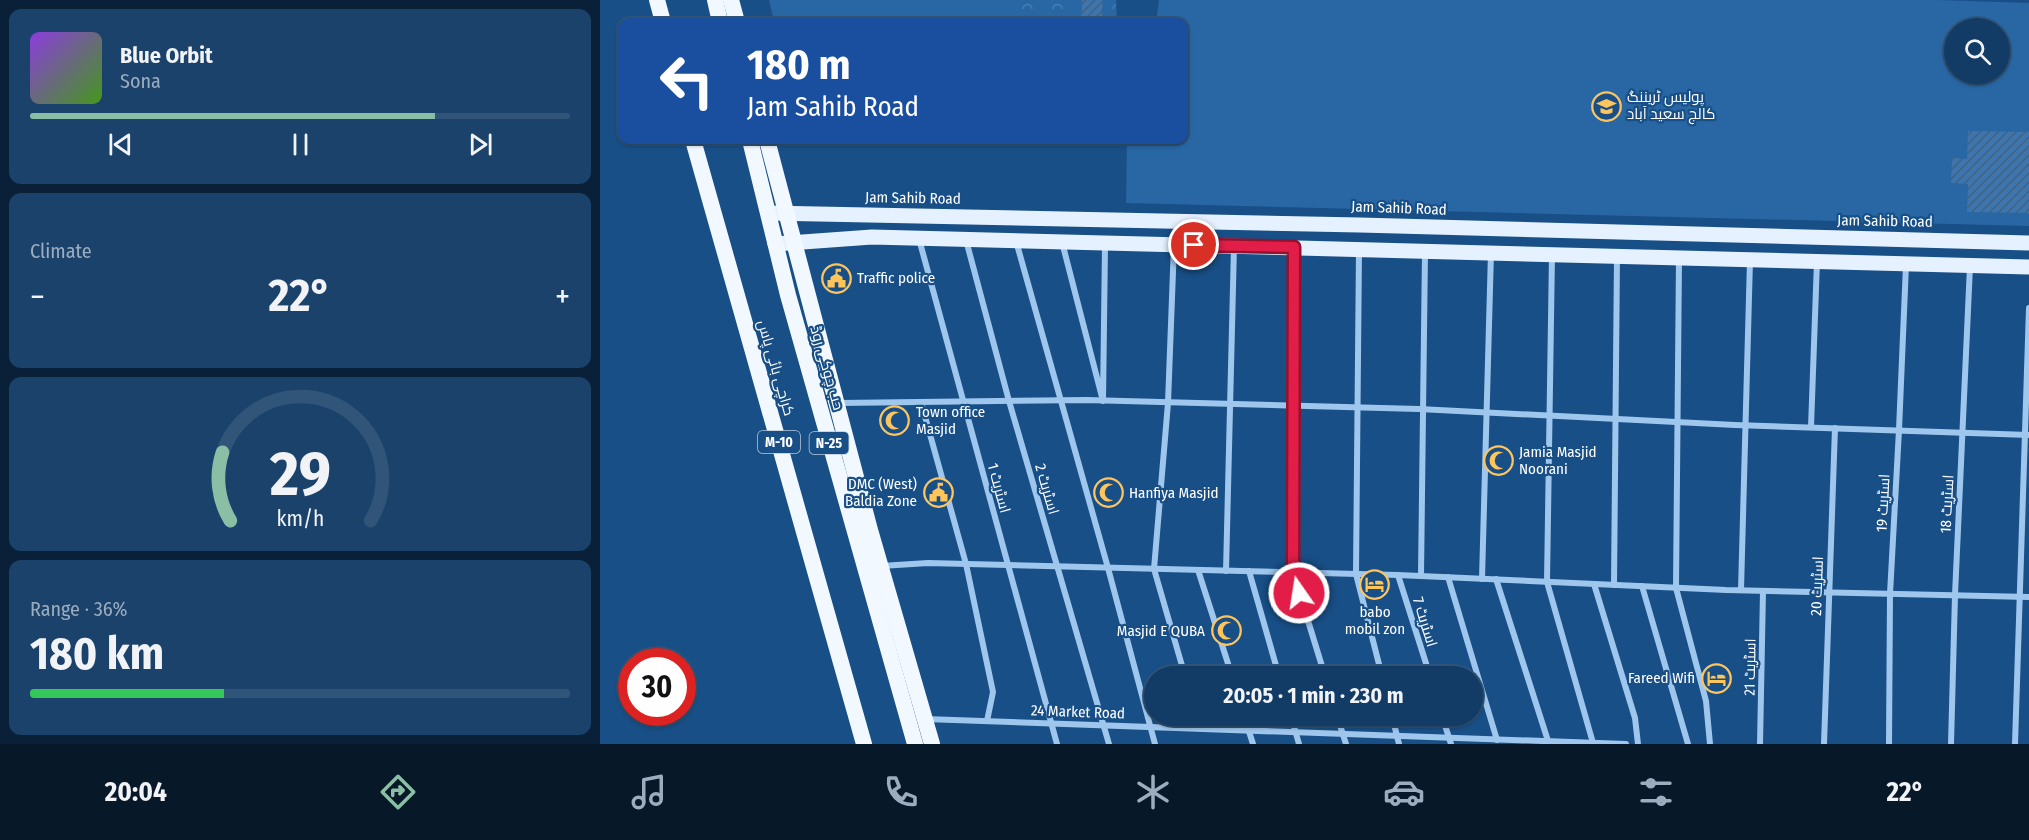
<!DOCTYPE html>
<html lang="en">
<head>
<meta charset="utf-8">
<style>
	:root { --surface:#123b65; --page:#1b426b; --text:#f1f3f6; --muted:#9cadbf; --line:#315579; --accent:#8abfa5 }
	body { margin:0; font-family:"Fira Sans Condensed",Cairo,sans-serif; background:var(--page); color:var(--text); height:100vh; display:flex; flex-direction:column; font-size:22px; white-space:nowrap }
	* { box-sizing:border-box; margin:0 }
	p { font-size:20px; color:var(--muted) }
	.icon { flex:none; width:33px; height:33px; fill:none; stroke:currentColor; stroke-width:2; stroke-linecap:round; stroke-linejoin:round }
	.map { position:relative; flex:1; overflow:hidden }
	.side { display:flex; flex-direction:column; gap:9px; padding:9px; background:#0a2038; width:600px }
	.side>* { flex:none }
	.hud { position:absolute; left:18px; top:18px; width:570px; height:126px; border-radius:12px; box-shadow:0 2px 4px #0004,0 0 0 2px var(--line); background:#1a4fa0; color:#fff; overflow:hidden }
	.buttons { position:absolute; left:1344px; top:18px; display:grid; gap:12px }
	.buttons a { display:grid; place-items:center; width:66px; height:66px; border-radius:50%; background:var(--surface); box-shadow:0 2px 4px #0004,0 0 0 2px var(--line); font-size:30px }
	.speed { position:absolute; left:18px; top:648px; display:flex; gap:12px; font-size:30px; font-weight:700; text-align:center }
	.speed>* { display:grid; place-content:center; width:78px; height:78px; border-radius:50%; background:var(--surface); box-shadow:0 2px 4px #0004,0 0 0 2px var(--line); line-height:1 }
	.speed .limit { border:9px solid #d22; background:#fff; color:#111 }
	.pin { position:absolute; display:grid; place-items:center; width:51px; height:51px; color:#fff; margin:-26px; border:3px solid #fff; border-radius:50%; box-shadow:0 2px 6px #0007 }
	.me { position:absolute; width:66px; margin:-33px; rotate:347deg; stroke-linejoin:round; filter:drop-shadow(0 0 4px #0008) }
	.turn { display:flex; align-items:center; gap:21px; height:126px; padding:0 30px; font-size:27px }
	.turn .icon { width:78px; height:78px; stroke-width:2.5 }
	.turn b { display:block; font-size:42px; line-height:51px }
	.big { font-size:45px; font-weight:700; line-height:1.1 }
	.side .card { flex:1; display:flex; flex-direction:column; justify-content:center; gap:9px; min-width:0; padding:0 21px; border-radius:12px; background:var(--page) }
	.side .dial { align-items:center; gap:0 }
	.dial svg { height:156px; overflow:visible; fill:none; stroke:var(--line); stroke-width:7; stroke-linecap:round; text-anchor:middle }
	.dial text { fill:var(--text); stroke:none }
	.song { display:flex; align-items:center; gap:18px }
	.cover { width:72px; height:72px; border-radius:9px; background:linear-gradient(135deg,hsl(270 70% 55%),hsl(100 70% 35%)) }
	.played { height:6px; border-radius:3px; background:linear-gradient(90deg,var(--accent) 75%,var(--line) 75%) }
	.keys { display:flex; justify-content:space-around; direction:ltr }
	.heat { display:flex; justify-content:space-between; align-items:center; font-size:33px; direction:ltr }
	.charge { height:9px; border-radius:4px; background:linear-gradient(90deg,#34c759 36%,var(--line) 0) }
	.trip { position:absolute; left:544px; top:666px; width:339px; height:60px; border-radius:30px; background:var(--surface); box-shadow:0 2px 4px #0004,0 0 0 2px var(--line); font-weight:700; line-height:60px; text-align:center }
	.dock { display:flex; height:96px; justify-content:space-around; align-items:center; background:#071828; color:var(--muted) }
	.dock .icon { width:42px; height:42px }
	.dock .active { color:var(--accent) }
	.dock b { font-size:27px; color:var(--text) }
	main { display:flex; flex:1; min-height:0 }
	.map>svg:first-child { display:block }
</style>
</head>
<body>
<main>
<section class="side">
<div class="card">
<div class="song"><i class="cover"></i><div><b>Blue Orbit</b><p>Sona</p></div></div>
<div class="played"></div>
<div class="keys"><svg class="icon" aria-label="previous" viewBox="0 0 24 24"><path d="M18 5L8 12l10 7zM5 5v14"/></svg><svg class="icon" aria-label="pause" viewBox="0 0 24 24"><path d="M8 5v14M16 5v14"/></svg><svg class="icon" aria-label="next" viewBox="0 0 24 24"><path d="M6 5l10 7-10 7zM19 5v14"/></svg></div>
</div>
<div class="card"><p>Climate</p>
<div class="heat"><a>−</a><b class="big">22°</b><a>+</a></div>
</div>
<div class="card dial"><svg viewBox="0 0 100 80">
<path d="M14 69A42 42 0 1 1 86 69"/>
<path d="M14 69A42 42 0 0 1 10 34" stroke="#8abfa5"/>
<text x="50" y="56" font-size="32" font-weight="700">29</text>
<text x="50" y="72" font-size="11">km/h</text>
</svg></div>
<div class="card"><p>Range · 36%</p><b class="big">180 km</b><div class="charge"></div></div>
</section>
<div class="map">
<svg width="1429" height="744" viewBox="0 0 1429 744">
	<defs>
		<pattern id="forest-crowns" width="20" height="18" patternUnits="userSpaceOnUse" patternTransform="scale(1.5)"><rect width="20" height="18" fill="#2867a4"/><path d="M2 6a3 3 0 1 1 6 0M12 15a3 3 0 1 1 6 0" fill="none" stroke="#487eb2"/></pattern>
		<pattern id="building-hatch" width="6" height="6" patternUnits="userSpaceOnUse" patternTransform="scale(1.5)"><rect width="6" height="6" fill="#3d76ae"/><path d="M-1 1l2-2M0 6l6-6M5 7l2-2" fill="none" stroke="#44617d"/></pattern>
	</defs>
	<rect width="100%" height="100%" fill="#184f87"/>
	<g fill="#2867a4" fill-rule="evenodd">
		<path d="M169,0H422V22H174Z"/>
		<path d="M559,0H1338L1429,3V226L526,203L527,140H584V22H556ZM1354,28H1400V74H1354Z"/>
	</g>
	<g fill="url(#forest-crowns)">
		<path d="M422,0H482L481,16H444V22H422Z"/>
		<path d="M503,0H516L517,22H502Z"/>
	</g>
	<g fill="url(#building-hatch)">
		<path d="M482,0H503L502,22H444V16H481Z"/>
		<path d="M1368,131L1429,132V213L1367,212L1368,184L1351,183L1352,158L1367,159Z"/>
	</g>
	<g fill="none" stroke-linecap="round" stroke-linejoin="round">
		<g stroke="#9fc7ed" stroke-width="6">
			<path d="M319,239L457,744"/>
			<path d="M366,240L409,401L509,744"/>
			<path d="M416,241L508,568L555,744"/>
			<path d="M462,242L503,401L505,245"/>
			<path d="M574,245L568,403L554,569L585,676"/>
			<path d="M694,248L693,572L725,676"/>
			<path d="M759,249L756,574L782,676"/>
			<path d="M952,254L947,582L993,743"/>
			<path d="M1079,258L1076,588L1106,701L1110,744"/>
			<path d="M321,402L366,564L393,692L387,721"/>
			<path d="M239,403L487,400L819,409L1135,425L1429,435"/>
			<path d="M1211,427L1217,261"/>
			<path d="M281,566L328,563L798,575L1126,590L1429,597"/>
			<path d="M598,570L632,676"/>
			<path d="M626,571L634,246"/>
			<path d="M649,571L679,676"/>
			<path d="M798,575L830,676"/>
			<path d="M821,576L825,251"/>
			<path d="M848,577L897,740"/>
			<path d="M882,579L891,252"/>
			<path d="M896,579L949,744"/>
			<path d="M994,584L1035,718L1038,744"/>
			<path d="M1014,585L1017,256"/>
			<path d="M1042,586L1088,744"/>
			<path d="M1141,590L1150,260"/>
			<path d="M597,716L601,729"/>
			<path d="M644,716L653,744"/>
			<path d="M691,716L699,744"/>
			<path d="M737,716L746,744"/>
			<path d="M792,716L799,744"/>
			<path d="M842,716L851,744"/>
			<path d="M325,719L1026,744"/>
			<path d="M1160,744L1163,591"/>
			<path d="M1224,744L1235,428"/>
			<path d="M1289,744L1290,594L1299,430L1306,265"/>
			<path d="M1351,744L1355,595L1370,266"/>
			<path d="M1415,744L1429,308"/>
		</g>
		<g stroke="#e5f1ff" stroke-width="15">
			<path d="M168,213L760,225L1429,243"/>
			<path d="M175,244L272,237L1429,267"/>
		</g>
		<g stroke="#f2f8ff" stroke-width="16">
			<path d="M57,0L63,22"/>
			<path d="M115,0L120,22"/>
			<path d="M131,0L137,22"/>
			<path d="M93,140L264,744"/>
			<path d="M150,140L188,295L315,744"/>
			<path d="M167,140L270,530L332,744"/>
		</g>
	</g>
	<g fill="none" stroke-linecap="round" stroke-linejoin="round">
		<defs>
			<path id="route" d="M594,245L694,247L693,572L699,593"/>
		</defs>
		<use href="#route" stroke="#92132f" stroke-width="15"/>
		<use href="#route" stroke="#e11d48" stroke-width="10"/>
	</g>
	<defs>
		<symbol id="university-ring" viewBox="-11 -11 22 22"><circle r="9.5" fill="#184f87" stroke="#ffc55b" stroke-width="1.5"/><path d="M0-5L7-2L0 1L-7-2ZM-4 1L0 2.5L4 1V4Q0 6-4 4Z" fill="#ffc55b"/></symbol>
		<symbol id="civic-ring" viewBox="-11 -11 22 22"><circle r="9.5" fill="#184f87" stroke="#ffc55b" stroke-width="1.5"/><path d="M-.6-6.5H3V-4.5H.6V-3L4-1V1h2V6H-6V1h2V-1L-.6-3ZM-1.2 2.5V6h2.4V2.5Z" fill="#ffc55b"/></symbol>
		<symbol id="mosque-ring" viewBox="-11 -11 22 22"><circle r="9.5" fill="#184f87" stroke="#ffc55b" stroke-width="1.5"/><path d="M3.5-4.9A6 6 0 1 0 3.5 4.9A5 5 0 1 1 3.5-4.9Z" fill="#ffc55b"/></symbol>
		<symbol id="hotel-ring" viewBox="-11 -11 22 22"><circle r="9.5" fill="#184f87" stroke="#ffc55b" stroke-width="1.5"/><path d="M-6-4.5h1.5V1H6V5H4.5V3h-9V5H-6ZM-4 0a1.8 1.8 0 1 1 3.6 0ZM.5 0V-2.5h3Q6-2.5 6 0Z" fill="#ffc55b"/></symbol>
	</defs>
	<g fill-rule="evenodd">
		<use href="#university-ring" x="990" y="90" width="33" height="33"/>
		<use href="#civic-ring" x="220" y="262" width="33" height="33"/>
		<use href="#mosque-ring" x="278" y="404" width="33" height="33"/>
		<use href="#mosque-ring" x="882" y="444" width="33" height="33"/>
		<use href="#civic-ring" x="322" y="476" width="33" height="33"/>
		<use href="#mosque-ring" x="492" y="476" width="33" height="33"/>
		<use href="#hotel-ring" x="758" y="568" width="33" height="33"/>
		<use href="#mosque-ring" x="610" y="614" width="33" height="33"/>
		<use href="#hotel-ring" x="1100" y="662" width="33" height="33"/>
	</g>
	<g text-anchor="middle" dominant-baseline="central" stroke-width="4.5" stroke-linejoin="round" paint-order="stroke">
		<g fill="#184f87" stroke="#bacadb" stroke-width="1.5">
			<rect x="158" y="431" width="42" height="22" rx="4.5"/>
			<rect x="209.5" y="432" width="39" height="22" rx="4.5"/>
		</g>
		<g font-size="14" font-weight="bold" fill="#fff">
			<text x="179" y="442">M-10</text>
			<text x="229" y="443">N-25</text>
		</g>
		<g font-size="15" fill="#fff" stroke="#184f87" text-anchor="start">
			<text x="1027" y="97">پولیس ٹریننگ<tspan x="1027" dy="17">کالج سعید آباد</tspan></text>
			<text x="257" y="278">Traffic police</text>
			<text x="316" y="412">Town office<tspan x="316" dy="17">Masjid</tspan></text>
			<text x="919" y="452">Jamia Masjid<tspan x="919" dy="17">Noorani</tspan></text>
			<text x="317" y="484" text-anchor="end">DMC (West)<tspan x="317" dy="17">Baldia Zone</tspan></text>
			<text x="529" y="493">Hanfiya Masjid</text>
			<text x="775" y="612" text-anchor="middle">babo<tspan x="775" dy="17">mobil zon</tspan></text>
			<text x="605" y="631" text-anchor="end">Masjid E QUBA</text>
			<text x="1095" y="678" text-anchor="end">Fareed Wifi</text>
		</g>
		<g font-size="15" fill="#fff" stroke="#184f87">
			<text transform="translate(313 198) rotate(1)">Jam Sahib Road</text>
			<text transform="translate(799 208) rotate(2)">Jam Sahib Road</text>
			<text transform="translate(1285 221) rotate(1)">Jam Sahib Road</text>
			<text transform="translate(176 368) rotate(74)">کراچی بائی پاس</text>
			<text transform="translate(227 368) rotate(74)">حب چوکی روڈ</text>
			<text transform="translate(399 488) rotate(75)">اسٹریٹ 1</text>
			<text transform="translate(447 489) rotate(74)">اسٹریٹ 2</text>
			<text transform="translate(1283 503) rotate(-87)">اسٹریٹ 19</text>
			<text transform="translate(1347 504) rotate(-87)">اسٹریٹ 18</text>
			<text transform="translate(1217 586) rotate(-88)">اسٹریٹ 20</text>
			<text transform="translate(825 622) rotate(73)">اسٹریٹ 7</text>
			<text transform="translate(1150 667) rotate(-89)">اسٹریٹ 21</text>
			<text transform="translate(478 712) rotate(2)">24 Market Road</text>
		</g>
	</g>
</svg>
<div class="buttons">
<a><svg class="icon" aria-label="search" viewBox="0 0 24 24"><circle cx="10" cy="10" r="6"/><path d="M15 15l6 6"/></svg></a>
</div>
<div class="speed"><div class="limit">30</div></div>
<div class="pin" style="left:594px;top:245px;background:#d93025"><svg class="icon" aria-label="arrive" viewBox="0 0 24 24"><path d="M6 21V4h12l-3 4 3 4H6"/></svg></div>
<svg class="me" style="left:699px;top:593px" viewBox="-20 -20 40 40"><circle r="17" fill="#e11d48" stroke="#fff" stroke-width="3"/><path d="M0-11L8 9 0 5-8 9z" fill="#fff"/></svg>
<div class="trip">20:05 · 1 min · 230 m</div>
<div class="hud">
<div class="turn"><svg class="icon" aria-label="left" viewBox="0 0 24 24"><path d="M17 20v-9H6M10 6l-5 5 5 5"/></svg><div><b>180 m</b>Jam Sahib Road</div></div>
</div>
</div>
</main>
<nav class="dock">
<b>20:04</b>
<svg class="icon active" aria-label="directions" viewBox="0 0 24 24"><path d="M12 3l9 9-9 9-9-9zM9 14v-3h6M13 9l2 2-2 2"/></svg>
<svg class="icon" aria-label="music" viewBox="0 0 24 24"><path d="M9 18V5l10-2v13"/><circle cx="6" cy="18" r="3"/><circle cx="16" cy="16" r="3"/></svg>
<svg class="icon" aria-label="phone" viewBox="0 0 24 24"><path d="M5 4h4l2 5-3 2q2 4 5 5l2-3 5 2v4C11 20 4 13 5 4z"/></svg>
<svg class="icon" aria-label="climate" viewBox="0 0 24 24"><path d="M12 3v18M4 7l16 10M4 17L20 7"/></svg>
<svg class="icon" aria-label="car" viewBox="0 0 24 24"><path d="M5 17H2v-5l4-1 3-4h7l3 4 3 1v5h-3M9 17h6M6 11h13"/><circle cx="7" cy="17" r="2"/><circle cx="17" cy="17" r="2"/></svg>
<svg class="icon" aria-label="filters" viewBox="0 0 24 24"><path d="M4 7h16M4 17h16"/><circle cx="9" cy="7" r="2"/><circle cx="15" cy="17" r="2"/></svg>
<b>22°</b>
</nav>
</body>
</html>
